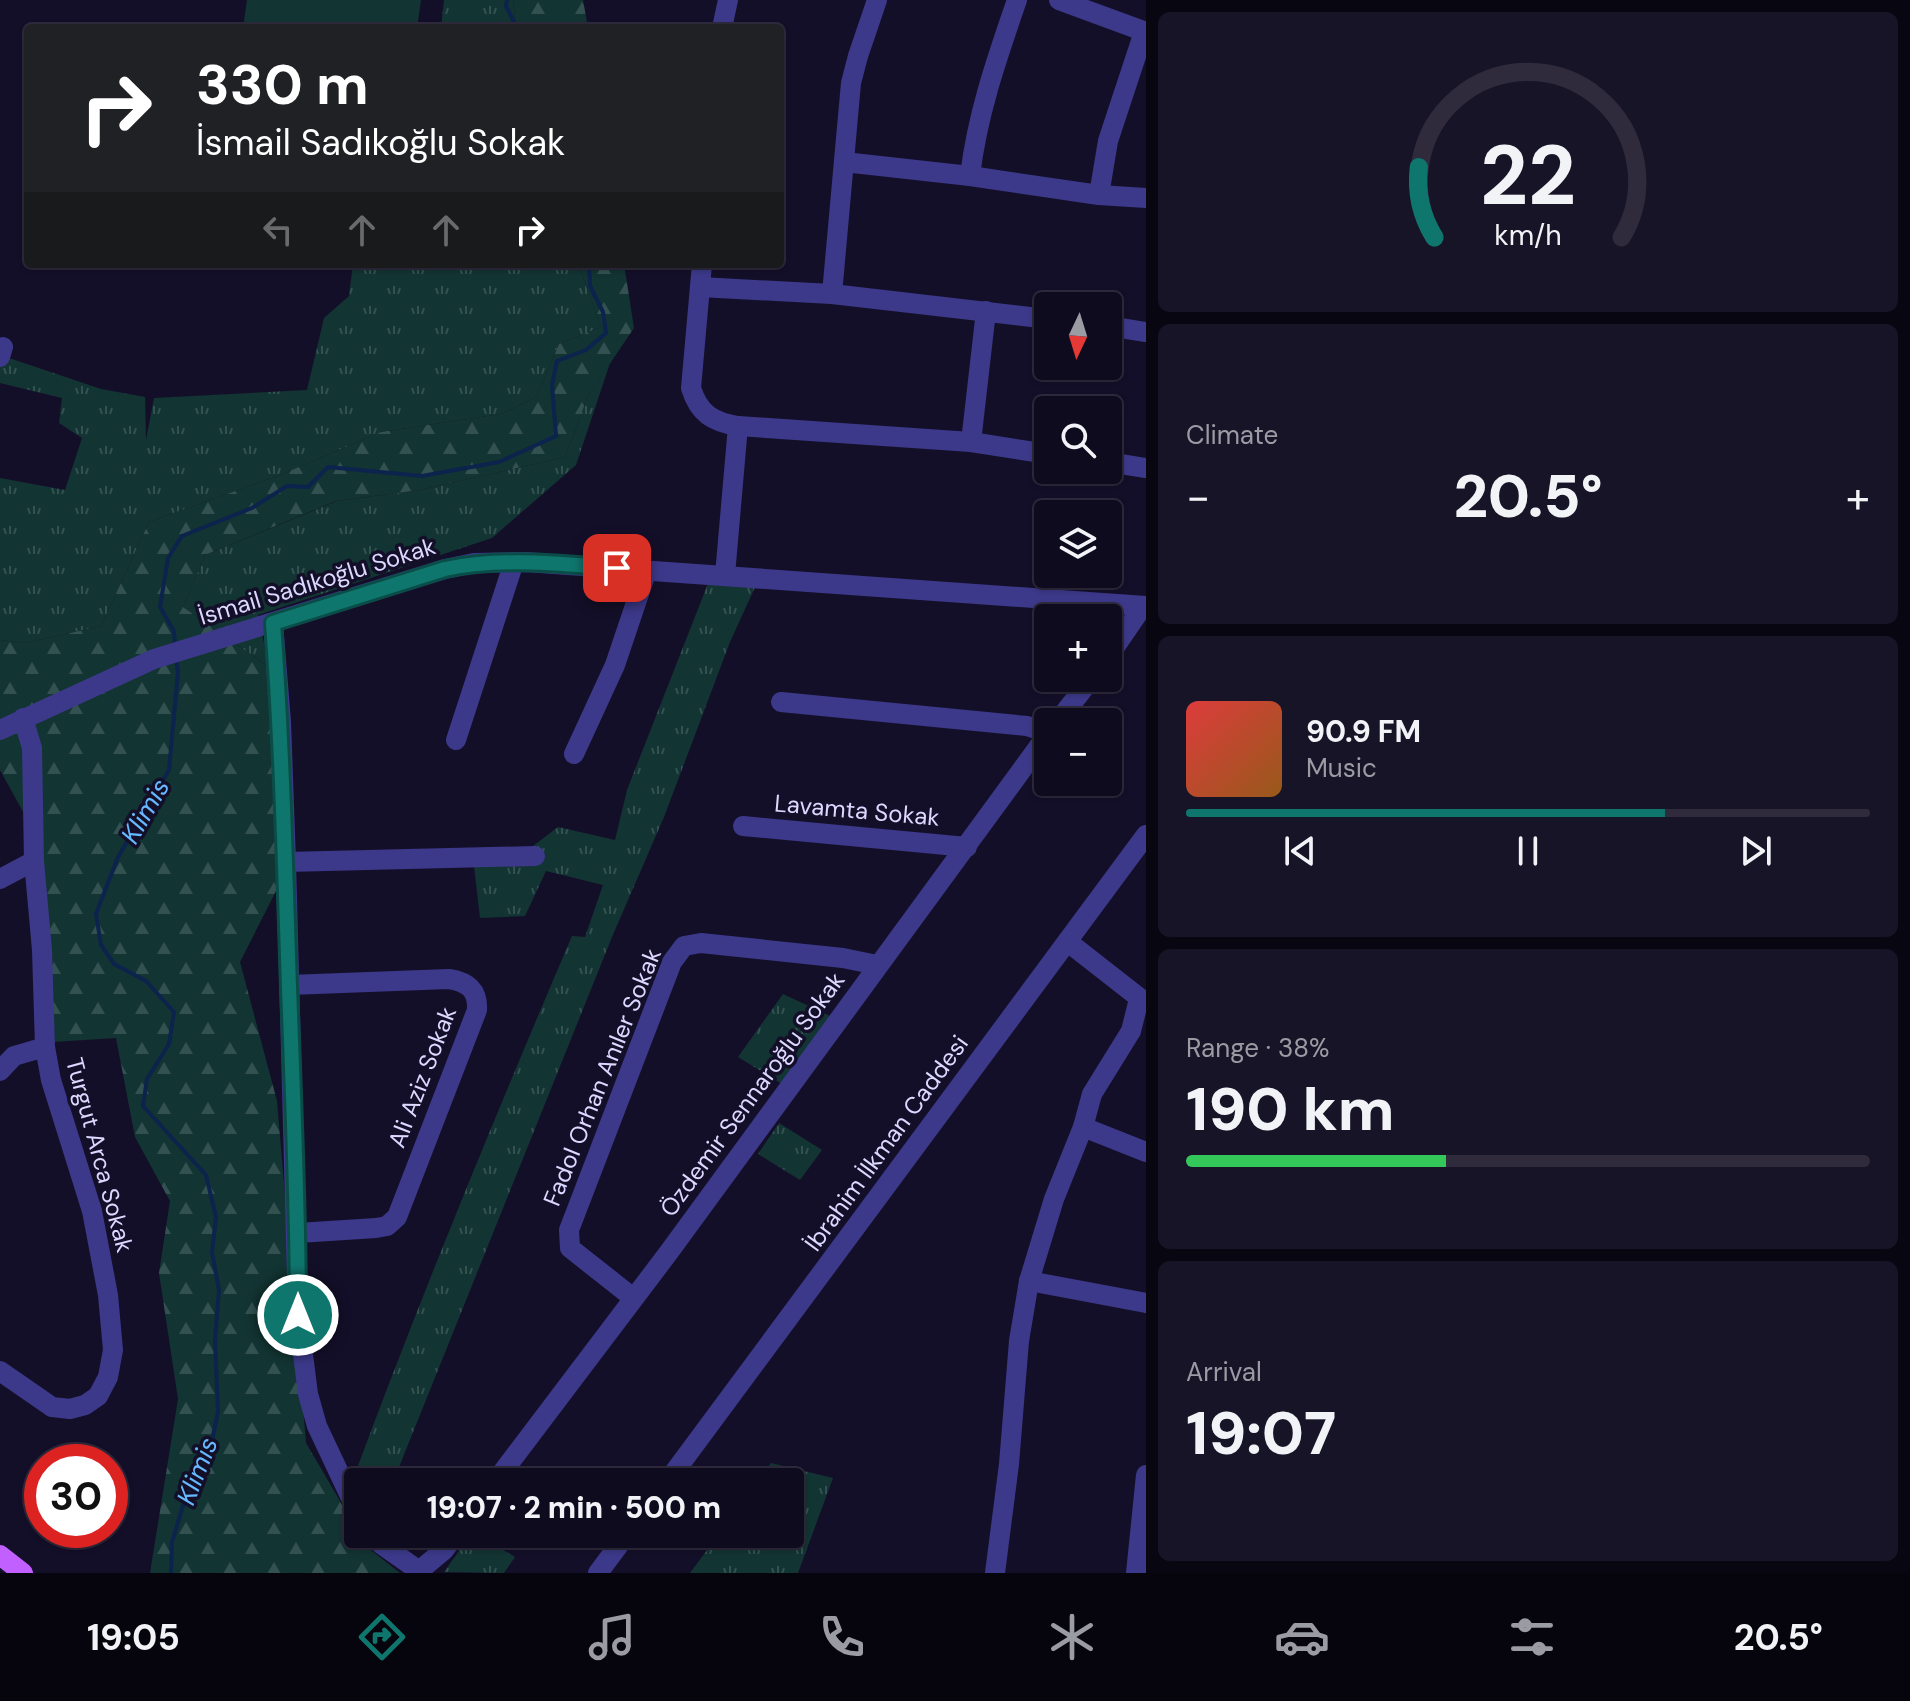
<!DOCTYPE html>
<html lang="en">
<head>
<meta charset="utf-8">
<style>
	:root { --surface:#0f0b1f; --page:#181428; --text:#f1f3f6; --muted:#9b9ba4; --line:#2f2b3d; --accent:#0f766e }
	body { margin:0; font-family:"DM Sans",sans-serif; background:var(--page); color:var(--text); height:100vh; display:flex; flex-direction:column; font-size:30px; white-space:nowrap }
	* { box-sizing:border-box; margin:0 }
	p { font-size:26px; color:var(--muted) }
	.icon { flex:none; width:44px; height:44px; fill:none; stroke:currentColor; stroke-width:2; stroke-linecap:round; stroke-linejoin:round }
	.map { position:relative; flex:1; overflow:hidden }
	.side { display:flex; flex-direction:column; gap:12px; padding:12px; background:#080611; width:764px }
	.side>* { flex:none }
	.hud { position:absolute; left:24px; top:24px; width:760px; height:244px; border-radius:8px; box-shadow:0 2px 6px #0004,0 0 0 2px var(--line); background:#202124; color:#fff; overflow:hidden }
	.needle { width:52px; rotate:184deg }
	.controls { position:absolute; left:1034px; top:292px; display:grid; gap:16px }
	.controls a { display:grid; place-items:center; width:88px; height:88px; border-radius:8px; background:var(--surface); box-shadow:0 2px 6px #0004,0 0 0 2px var(--line); font-size:40px }
	.speed { position:absolute; left:24px; top:1444px; display:flex; gap:16px; font-size:40px; font-weight:700; text-align:center }
	.speed>* { display:grid; place-content:center; width:104px; height:104px; border-radius:50%; background:var(--surface); box-shadow:0 2px 6px #0004,0 0 0 2px var(--line); line-height:1 }
	.speed .limit { border:12px solid #d22; background:#fff; color:#111 }
	.pin { position:absolute; display:grid; place-items:center; width:68px; height:68px; color:#fff; margin:-34px; border-radius:16px; box-shadow:0 4px 12px #0006 }
	.me { position:absolute; width:88px; margin:-44px; rotate:0deg; stroke-linejoin:round; filter:drop-shadow(0 0 6px #0008) }
	.turn { display:flex; align-items:center; gap:28px; height:168px; padding:0 40px; font-size:36px }
	.turn .icon { width:104px; height:104px; stroke-width:2.5 }
	.turn b { display:block; font-size:56px; line-height:68px }
	.lanes { display:flex; align-items:center; height:76px; padding:0 40px; background:#0003; justify-content:center; gap:40px; direction:ltr }
	.lanes .off { opacity:.35 }
	.big { font-size:60px; font-weight:800; line-height:1.1 }
	.side .widget { flex:1; display:flex; flex-direction:column; justify-content:center; gap:12px; min-width:0; padding:0 28px; border-radius:12px; background:var(--page) }
	.side .dial { align-items:center; gap:0 }
	.dial svg { height:208px; overflow:visible; fill:none; stroke:var(--line); stroke-width:7; stroke-linecap:round; text-anchor:middle }
	.dial text { fill:var(--text); stroke:none }
	.song { display:flex; align-items:center; gap:24px }
	.cover { width:96px; height:96px; border-radius:12px; background:linear-gradient(135deg,hsl(0 70% 55%),hsl(30 70% 35%)) }
	.played { height:8px; border-radius:4px; background:linear-gradient(90deg,var(--accent) 70%,var(--line) 70%) }
	.keys { display:flex; justify-content:space-around; direction:ltr }
	.heat { display:flex; justify-content:space-between; align-items:center; font-size:44px; direction:ltr }
	.charge { height:12px; border-radius:6px; background:linear-gradient(90deg,#34c759 38%,var(--line) 0) }
	.trip { position:absolute; left:344px; top:1468px; width:460px; height:80px; border-radius:8px; background:var(--surface); box-shadow:0 2px 6px #0004,0 0 0 2px var(--line); font-weight:800; line-height:80px; text-align:center }
	.tabs { display:flex; height:128px; justify-content:space-around; align-items:center; background:#06040c; color:var(--muted) }
	.tabs .icon { width:56px; height:56px }
	.tabs .on { color:var(--accent) }
	.tabs b { font-size:36px; color:var(--text) }
	main { display:flex; flex:1; min-height:0 }
	.map>svg:first-child { display:block }
</style>
</head>
<body>
<main>
<div class="map">
<svg width="1146" height="1573" viewBox="0 0 1146 1573">
	<defs>
		<pattern id="grass-tufts" width="24" height="20" patternUnits="userSpaceOnUse" patternTransform="scale(2)"><rect width="24" height="20" fill="#123432"/><path d="M3 7l-1-3M5 7V3M7 7l1-3M15 17l-1-3M17 17v-4M19 17l1-3" fill="none" stroke="#345151"/></pattern>
		<pattern id="forest-firs" width="22" height="20" patternUnits="userSpaceOnUse" patternTransform="scale(2)"><rect width="22" height="20" fill="#123432"/><path d="M5 1l3.5 6h-7zM16 11l3.5 6h-7z" fill="#345151"/></pattern>
	</defs>
	<rect width="100%" height="100%" fill="#140f29"/>
	<g fill="url(#grass-tufts)">
		<path d="M444,0H513L516,28H441Z"/>
		<path d="M353,264H578L601,327L559,344L537,397L501,414L381,432L280,475L149,522L101,626L26,643L0,640V478L65,490L82,438L59,423L62,398L0,383V355L101,389L145,397L146,440L154,398L307,390L324,318L349,296Z"/>
		<path d="M610,363L576,465L492,538L258,615L269,667L183,607L205,555L337,501L420,490L565,457L588,396Z"/>
		<path d="M709,581L756,585L730,642L664,817L612,937L393,1482H358V1492L352,1482C420,1298 495,1116 572,936L585,937L603,885L546,871L525,916L480,918L474,866L512,862L558,827L615,840L627,790Z"/>
		<path d="M783,994L830,1016L782,1084L738,1057Z"/>
		<path d="M779,1123L822,1150L800,1180L758,1154Z"/>
		<path d="M771,1463L833,1478L798,1573H690L719,1534H790V1482H757Z"/>
		<path d="M471,1534H477L515,1557L504,1573L444,1572Z"/>
	</g>
	<g fill="url(#forest-firs)">
		<path d="M513,0H583L588,28H516Z"/>
		<path d="M578,264H624L634,328L588,396L565,457L420,490L336,501L205,555L183,607L269,667L279,885L240,962L277,1101L306,1443L367,1547L400,1573H150L178,1399L159,1273L170,1201L135,1137L116,1038L53,1042L42,846L0,770V640L26,643L101,626L149,522L280,475L381,432L501,414L537,397L559,344L601,327Z"/>
	</g>
	<path fill="#123432" d="M247,0H421L417,28H243Z"/>
	<g fill="none" stroke-linecap="round" stroke-linejoin="round">
		<g stroke="#0b234d" stroke-width="4">
			<path d="M507,0L506,6L517,28"/>
			<path d="M175,645L174,631L160,607L168,558L182,536L252,508L287,486L308,487L328,467L422,476L499,462L556,436L552,385L557,361L586,350L606,333L603,312L590,286L589,264"/>
			<path d="M171,1573L172,1542L189,1486L210,1450L218,1412L215,1340L219,1290L212,1252L216,1217L206,1175L143,1106L147,1079L169,1044L174,1012L146,981L114,964L101,945L96,914L118,857L169,770L178,672L176,658"/>
		</g>
		<g stroke="#3c398a" stroke-width="20">
			<path d="M1059,0L1146,32"/>
			<path d="M722,28L728,0"/>
			<path d="M844,162L970,176L1099,195L1146,198"/>
			<path d="M970,176C977,115 997,58 1017,0"/>
			<path d="M1099,195L1108,141L1144,32"/>
			<path d="M702,264L691,388C699,414 713,422 738,426L971,442L1048,454"/>
			<path d="M700,287L832,294L1048,319"/>
			<path d="M832,294L851,83L858,56L877,0"/>
			<path d="M1108,326L1146,332"/>
			<path d="M0,357L3,347"/>
			<path d="M971,442L986,311"/>
			<path d="M1108,462L1146,468"/>
			<path d="M725,575L738,426"/>
			<path d="M273,623L281,722L286,862L298,1315L308,1394L317,1426L358,1513"/>
			<path d="M1108,657L1143,606"/>
			<path d="M781,702L1027,726L1048,733"/>
			<path d="M1057,722L1092,678"/>
			<path d="M0,730L154,659L445,569L474,563L526,562L1146,606"/>
			<path d="M456,740L514,562"/>
			<path d="M574,754L615,665L647,570"/>
			<path d="M743,826L967,847"/>
			<path d="M286,862L535,856"/>
			<path d="M0,879L34,861"/>
			<path d="M1068,942L1146,1003"/>
			<path d="M289,985L449,979C468,982 478,990 477,1010L397,1217L387,1226L376,1228L298,1233"/>
			<path d="M0,1071L14,1056L45,1047"/>
			<path d="M1083,1127L1146,1152"/>
			<path d="M1029,1281L1146,1303"/>
			<path d="M632,1297L570,1248L569,1230L672,962L684,946L701,943L843,958L877,965"/>
			<path d="M0,1371L52,1407L70,1409L85,1405L98,1396L108,1377L113,1350L108,1295L92,1211L51,1080L45,1047L42,950L34,861L32,748L23,718"/>
			<path d="M495,1482L669,1252L1048,734"/>
			<path d="M667,1482L1146,835"/>
			<path d="M373,1534L381,1544L422,1573"/>
			<path d="M419,1571L444,1550L456,1534"/>
			<path d="M598,1573L627,1534"/>
			<path d="M995,1573L1009,1464L1019,1341L1029,1281L1054,1199L1083,1127L1092,1094L1131,1031L1139,999"/>
			<path d="M1136,1573L1146,1475"/>
		</g>
		<path stroke="#c25fff" stroke-width="20" d="M0,1555L23,1573"/>
	</g>
	<g fill="none" stroke-linecap="round" stroke-linejoin="round">
		<defs>
			<path id="route" d="M298,1315C298,1205 293,1096 289,987C285,865 282,745 273,623L445,569C502,557 559,564 617,568"/>
		</defs>
		<use href="#route" stroke="#0a4d48" stroke-width="20"/>
		<use href="#route" stroke="#0f766e" stroke-width="14"/>
	</g>
	<g text-anchor="middle" dominant-baseline="central" stroke-width="7" stroke-linejoin="round" paint-order="stroke">
		<g font-size="24" fill="#dcd8ff" stroke="#140f29">
			<text transform="translate(317 581) rotate(-17)">İsmail Sadıkoğlu Sokak</text>
			<text transform="translate(857 810) rotate(5)">Lavamta Sokak</text>
			<text transform="translate(422 1077) rotate(-69)">Ali Aziz Sokak</text>
			<text transform="translate(602 1077) rotate(-68)">Fadol Orhan Anıler Sokak</text>
			<text transform="translate(752 1094) rotate(-54)">Özdemir Sennaroğlu Sokak</text>
			<text transform="translate(886 1143) rotate(-54)">İbrahim İlkman Caddesi</text>
			<text transform="translate(100 1155) rotate(75)">Turgut Arca Sokak</text>
		</g>
		<g font-size="26" font-style="italic" fill="#66b9ff" stroke="#140f29">
			<text transform="translate(145 811) rotate(-60)">Klimis</text>
			<text transform="translate(197 1471) rotate(-69)">Klimis</text>
		</g>
	</g>
</svg>
<div class="controls">
<a><svg class="needle" viewBox="-14 -14 28 28"><path d="M0-13l5 13h-10z" fill="#e53935"/><path d="M0 13l5-13h-10z" fill="#9b9ba4"/></svg></a>
<a><svg class="icon" aria-label="search" viewBox="0 0 24 24"><circle cx="10" cy="10" r="6"/><path d="M15 15l6 6"/></svg></a>
<a><svg class="icon" aria-label="layers" viewBox="0 0 24 24"><path d="M12 4l9 5-9 5-9-5zM3 14l9 5 9-5"/></svg></a>
<a>+</a>
<a>−</a>
</div>
<div class="speed"><div class="limit">30</div></div>
<div class="pin" style="left:617px;top:568px;background:#d93025"><svg class="icon" aria-label="arrive" viewBox="0 0 24 24"><path d="M6 21V4h12l-3 4 3 4H6"/></svg></div>
<svg class="me" style="left:298px;top:1315px" viewBox="-20 -20 40 40"><circle r="17" fill="#0f766e" stroke="#fff" stroke-width="3"/><path d="M0-11L8 9 0 5-8 9z" fill="#fff"/></svg>
<div class="trip">19:07 · 2 min · 500 m</div>
<div class="hud">
<div class="turn"><svg class="icon" aria-label="right" viewBox="0 0 24 24"><path d="M7 20v-9h11M14 6l5 5-5 5"/></svg><div><b>330 m</b>İsmail Sadıkoğlu Sokak</div></div>
<div class="lanes"><svg class="icon off" aria-label="left" viewBox="0 0 24 24"><path d="M17 20v-9H6M10 6l-5 5 5 5"/></svg><svg class="icon off" aria-label="ahead" viewBox="0 0 24 24"><path d="M12 20V5M6 11l6-6 6 6"/></svg><svg class="icon off" aria-label="ahead" viewBox="0 0 24 24"><path d="M12 20V5M6 11l6-6 6 6"/></svg><svg class="icon" aria-label="right" viewBox="0 0 24 24"><path d="M7 20v-9h11M14 6l5 5-5 5"/></svg></div>
</div>
</div>
<section class="side">
<div class="widget dial"><svg viewBox="0 0 100 80">
<path d="M14 69A42 42 0 1 1 86 69"/>
<path d="M14 69A42 42 0 0 1 8 42" stroke="#0f766e"/>
<text x="50" y="56" font-size="32" font-weight="700">22</text>
<text x="50" y="72" font-size="11">km/h</text>
</svg></div>
<div class="widget"><p>Climate</p>
<div class="heat"><a>−</a><b class="big">20.5°</b><a>+</a></div>
</div>
<div class="widget">
<div class="song"><i class="cover"></i><div><b>90.9 FM</b><p>Music</p></div></div>
<div class="played"></div>
<div class="keys"><svg class="icon" aria-label="previous" viewBox="0 0 24 24"><path d="M18 5L8 12l10 7zM5 5v14"/></svg><svg class="icon" aria-label="pause" viewBox="0 0 24 24"><path d="M8 5v14M16 5v14"/></svg><svg class="icon" aria-label="next" viewBox="0 0 24 24"><path d="M6 5l10 7-10 7zM19 5v14"/></svg></div>
</div>
<div class="widget"><p>Range · 38%</p><b class="big">190 km</b><div class="charge"></div></div>
<div class="widget"><p>Arrival</p><b class="big">19:07</b></div>
</section>
</main>
<nav class="tabs">
<b>19:05</b>
<svg class="icon on" aria-label="directions" viewBox="0 0 24 24"><path d="M12 3l9 9-9 9-9-9zM9 14v-3h6M13 9l2 2-2 2"/></svg>
<svg class="icon" aria-label="music" viewBox="0 0 24 24"><path d="M9 18V5l10-2v13"/><circle cx="6" cy="18" r="3"/><circle cx="16" cy="16" r="3"/></svg>
<svg class="icon" aria-label="phone" viewBox="0 0 24 24"><path d="M5 4h4l2 5-3 2q2 4 5 5l2-3 5 2v4C11 20 4 13 5 4z"/></svg>
<svg class="icon" aria-label="climate" viewBox="0 0 24 24"><path d="M12 3v18M4 7l16 10M4 17L20 7"/></svg>
<svg class="icon" aria-label="car" viewBox="0 0 24 24"><path d="M5 17H2v-5l4-1 3-4h7l3 4 3 1v5h-3M9 17h6M6 11h13"/><circle cx="7" cy="17" r="2"/><circle cx="17" cy="17" r="2"/></svg>
<svg class="icon" aria-label="filters" viewBox="0 0 24 24"><path d="M4 7h16M4 17h16"/><circle cx="9" cy="7" r="2"/><circle cx="15" cy="17" r="2"/></svg>
<b>20.5°</b>
</nav>
</body>
</html>
